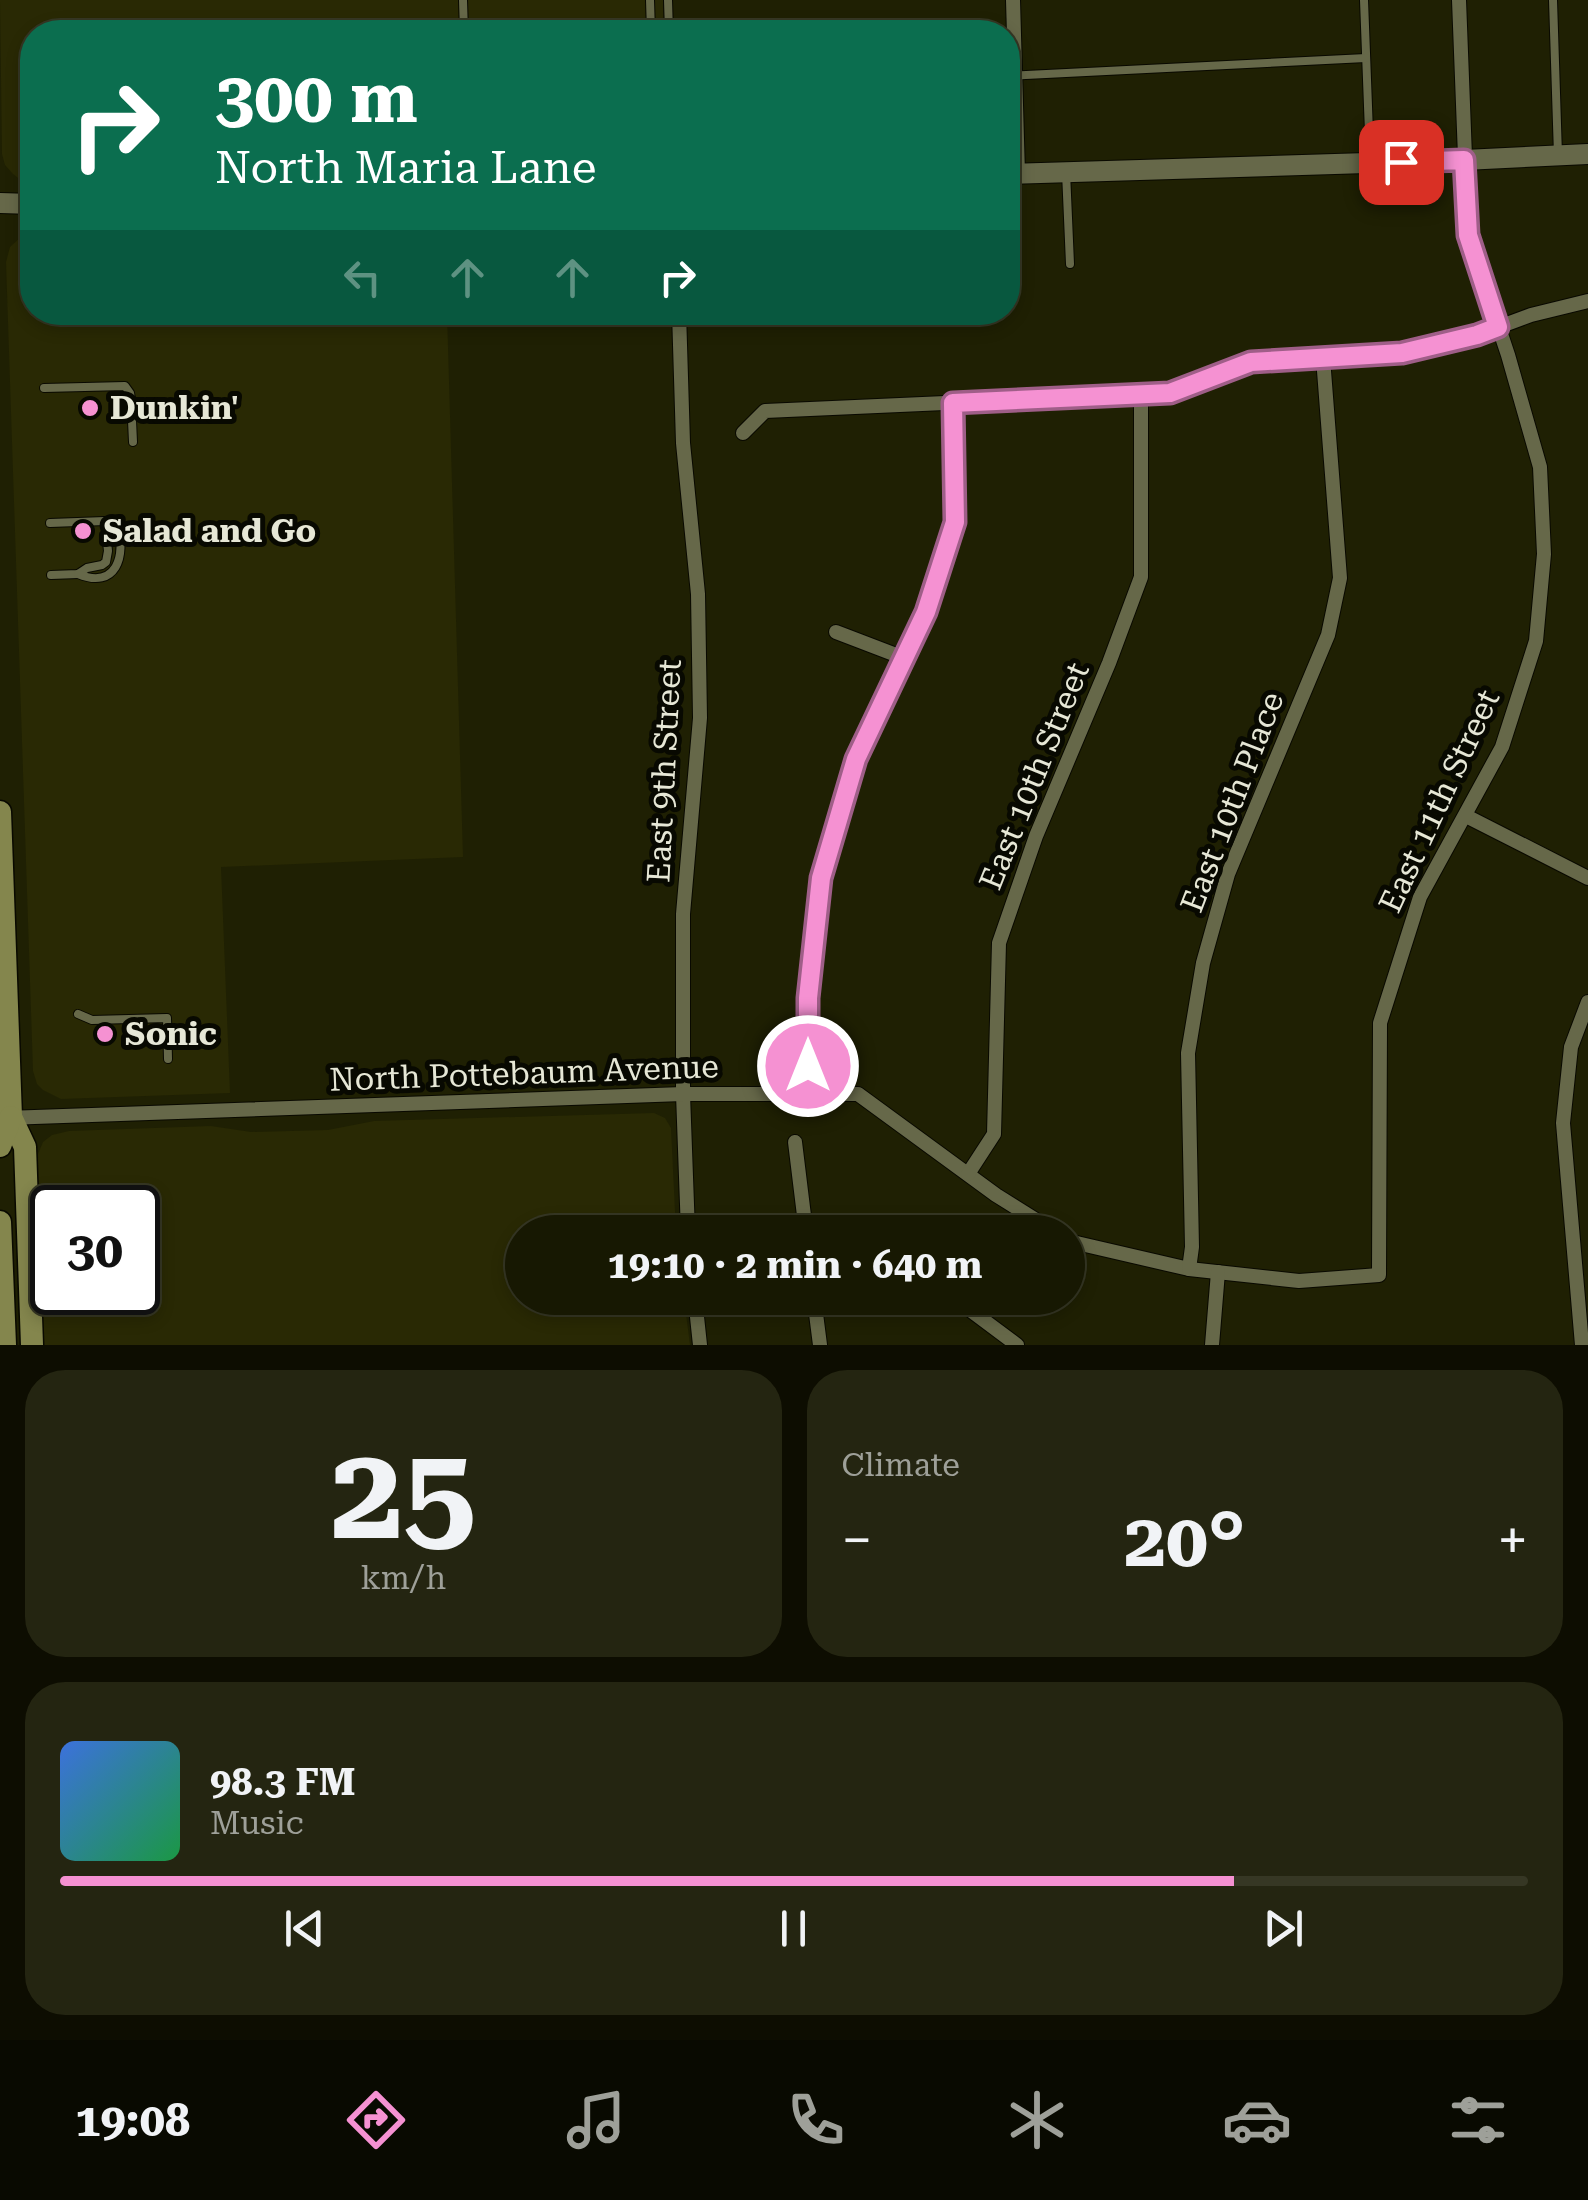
<!DOCTYPE html>
<html lang="en">
<head>
<meta charset="utf-8">
<style>
	:root { --surface:#171802; --page:#242511; --text:#f1f3f6; --muted:#9ea099; --line:#363724; --accent:#f591d2 }
	body { margin:0; font-family:"Roboto Serif",serif; background:var(--page); color:var(--text); height:100vh; display:flex; flex-direction:column; font-size:38px; white-space:nowrap }
	* { box-sizing:border-box; margin:0 }
	p { font-size:32px; color:var(--muted) }
	.icon { flex:none; width:55px; height:55px; fill:none; stroke:currentColor; stroke-width:2; stroke-linecap:round; stroke-linejoin:round }
	.map { position:relative; height:1345px; overflow:hidden }
	.panel { display:flex; flex-direction:column; gap:25px; padding:25px; background:#0d0d01; flex:1 }
	.panel>* { flex:none }
	.guide { position:absolute; left:20px; top:20px; width:1000px; height:305px; border-radius:40px; box-shadow:0 5px 15px #0003,0 0 0 2px var(--line); background:#0b6e4f; color:#fff; overflow:hidden }
	.speed { position:absolute; left:30px; top:1185px; display:flex; gap:20px; font-size:50px; font-weight:700; text-align:center }
	.speed>* { display:grid; place-content:center; width:130px; height:130px; border-radius:50%; background:var(--surface); box-shadow:0 5px 15px #0003,0 0 0 2px var(--line); line-height:1 }
	.speed .limit { border:5px solid #111; border-radius:15px; background:#fff; color:#111 }
	.pin { position:absolute; display:grid; place-items:center; width:85px; height:85px; color:#fff; margin:-42px; border-radius:20px; box-shadow:0 5px 15px #0006 }
	.me { position:absolute; width:110px; margin:-55px; rotate:0deg; stroke-linejoin:round; filter:drop-shadow(0 0 8px #0008) }
	.turn { display:flex; align-items:center; gap:35px; height:210px; padding:0 30px; font-size:45px }
	.turn .icon { width:130px; height:130px; stroke-width:2.5 }
	.turn b { display:block; font-size:70px; line-height:85px }
	.lanes { display:flex; align-items:center; height:95px; padding:0 30px; background:#0003; justify-content:center; gap:50px; direction:ltr }
	.lanes .off { opacity:.35 }
	.big { font-size:75px; font-weight:700; line-height:1.1 }
	.panel .widget { flex:1; display:flex; flex-direction:column; justify-content:center; gap:15px; min-width:0; padding:0 35px; border-radius:40px; background:var(--page) }
	.panel .dial { align-items:center; gap:0 }
	.dial b { font-size:130px; line-height:1 }
	.song { display:flex; align-items:center; gap:30px }
	.cover { width:120px; height:120px; border-radius:15px; background:linear-gradient(135deg,hsl(220 70% 55%),hsl(140 70% 35%)) }
	.played { height:10px; border-radius:5px; background:linear-gradient(90deg,var(--accent) 80%,var(--line) 80%) }
	.keys { display:flex; justify-content:space-around; direction:ltr }
	.heat { display:flex; justify-content:space-between; align-items:center; font-size:55px; direction:ltr }
	.panel .tiles { flex:1; display:grid; gap:25px; grid-template-columns:1fr 1fr }
	.widget:last-child { grid-column:span 2 }
	.trip { position:absolute; left:505px; top:1215px; width:580px; height:100px; border-radius:50px; background:var(--surface); box-shadow:0 5px 15px #0003,0 0 0 2px var(--line); font-weight:700; line-height:100px; text-align:center }
	.tab-bar { display:flex; height:160px; justify-content:space-around; align-items:center; background:#090a01; color:var(--muted) }
	.tab-bar .icon { width:70px; height:70px }
	.tab-bar .current { color:var(--accent) }
	.tab-bar b { font-size:45px; color:var(--text) }
	.map>svg:first-child { display:block }
</style>
</head>
<body>
<div class="map">
<svg width="1588" height="1345" viewBox="0 0 1588 1345">
	<rect width="100%" height="100%" fill="#1f2003"/>
	<g fill="#292904" fill-rule="evenodd">
		<path d="M0,0H663L664,32H32V183L22,181L13,174L5,165L2,154Z"/>
		<path d="M32,230V312L447,313L463,857L221,867L230,1093L61,1099L43,1090L37,1084L33,1071L6,262L10,247L25,233Z"/>
		<path d="M654,1113L665,1118L671,1128L676,1232H522V1298H684L690,1345H41L38,1154L43,1142L52,1135L69,1131L211,1126L251,1132L328,1130L374,1121ZM52,1208H138V1292H52Z"/>
	</g>
	<g fill="none" stroke-linecap="round" stroke-linejoin="round">
		<defs>
			<g id="lane">
				<path d="M463,0L464,32"/>
				<path d="M650,0L651,32"/>
				<path d="M668,0L669,32"/>
				<path d="M1364,0L1370,159"/>
				<path d="M1553,0L1558,155"/>
				<path d="M1008,76L1366,58"/>
				<path d="M1066,172L1070,264"/>
				<path d="M44,388L125,386L130,393L131,399L133,442"/>
				<path d="M50,523L105,521L108,551L106,562L102,565L87,568L78,574L51,575"/>
				<path d="M78,574C116,590 127,556 117,525L105,521"/>
				<path d="M78,1014L92,1020L167,1018L168,1059"/>
				<path d="M138,1282L155,1281"/>
			</g>
			<g id="street">
				<path d="M1013,0L1018,174"/>
				<path d="M679,312L683,443L698,594L700,718L683,914V1094L688,1232"/>
				<path d="M743,433L765,411L1170,393L1251,362L1402,353L1477,335L1531,315L1588,301"/>
				<path d="M836,632L904,658"/>
				<path d="M1466,816L1588,878"/>
				<path d="M808,1094V998L821,878L856,759L927,611L955,522L953,403"/>
				<path d="M6,1118L683,1094H858L996,1195L1055,1232"/>
				<path d="M795,1142L806,1232"/>
				<path d="M968,1174L994,1134L999,943L1036,836L1109,663L1141,577V394"/>
				<path d="M1068,1241L1189,1269L1299,1281L1379,1275L1380,1023L1420,897L1502,747L1536,641L1544,554L1540,467L1508,355L1468,235L1459,0"/>
				<path d="M1189,1269L1192,1247L1188,1053L1203,963L1228,874L1328,635L1340,578L1323,358"/>
				<path d="M695,1298L700,1345"/>
				<path d="M814,1298L820,1345"/>
				<path d="M954,1298L1017,1345"/>
				<path d="M1212,1345L1218,1272"/>
				<path d="M1582,1345L1563,1123L1571,1047L1588,1002"/>
			</g>
			<g id="secondary">
				<path d="M1008,174L1464,160L1588,154"/>
				<path d="M0,203L32,204"/>
			</g>
			<g id="primary">
				<path d="M0,812L11,1117L25,1147L32,1345"/>
				<path d="M0,1146L11,1117"/>
				<path d="M0,1222L5,1345"/>
			</g>
		</defs>
		<use href="#lane" stroke="#090900" stroke-width="10"/>
		<use href="#street" stroke="#090900" stroke-width="16"/>
		<use href="#secondary" stroke="#090900" stroke-width="22"/>
		<use href="#primary" stroke="#090900" stroke-width="25"/>
		<use href="#lane" stroke="#666849" stroke-width="8"/>
		<use href="#street" stroke="#666849" stroke-width="14"/>
		<use href="#secondary" stroke="#666849" stroke-width="20"/>
		<use href="#primary" stroke="#84864d" stroke-width="22"/>
	</g>
	<g fill="none" stroke-linecap="round" stroke-linejoin="round">
		<defs>
			<path id="route" d="M808,1066V998L821,878L856,759L926,612L955,522L953,403L1170,393L1251,362L1402,353L1477,335L1498,327L1468,235L1464,160L1401,162"/>
		</defs>
		<use href="#route" stroke="#9f5e88" stroke-width="25"/>
		<use href="#route" stroke="#f591d2" stroke-width="18"/>
	</g>
	<g fill="#f591d2" stroke="#080901" stroke-width="4">
		<circle cx="90" cy="408" r="10"/>
		<circle cx="83" cy="531" r="10"/>
		<circle cx="105" cy="1034" r="10"/>
	</g>
	<g text-anchor="middle" dominant-baseline="central" stroke-width="10" stroke-linejoin="round" paint-order="stroke">
		<g font-size="32" font-weight="bold" fill="#e6e7d6" stroke="#080901" text-anchor="start">
			<text x="110" y="408">Dunkin'</text>
			<text x="103" y="531">Salad and Go</text>
			<text x="125" y="1034">Sonic</text>
		</g>
		<g font-size="32" fill="#e6e7d6" stroke="#080901">
			<text transform="translate(664 771) rotate(-87)">East 9th Street</text>
			<text transform="translate(1034 776) rotate(-68)">East 10th Street</text>
			<text transform="translate(1439 801) rotate(-65)">East 11th Street</text>
			<text transform="translate(1232 802) rotate(-69)">East 10th Place</text>
			<text transform="translate(524 1073) rotate(-2)">North Pottebaum Avenue</text>
		</g>
	</g>
</svg>
<div class="speed"><div class="limit">30</div></div>
<div class="pin" style="left:1401px;top:162px;background:#d93025"><svg class="icon" aria-label="arrive" viewBox="0 0 24 24"><path d="M6 21V4h12l-3 4 3 4H6"/></svg></div>
<svg class="me" style="left:808px;top:1066px" viewBox="-20 -20 40 40"><circle r="17" fill="#f591d2" stroke="#fff" stroke-width="3"/><path d="M0-11L8 9 0 5-8 9z" fill="#fff"/></svg>
<div class="trip">19:10 · 2 min · 640 m</div>
<div class="guide">
<div class="turn"><svg class="icon" aria-label="right" viewBox="0 0 24 24"><path d="M7 20v-9h11M14 6l5 5-5 5"/></svg><div><b>300 m</b>North Maria Lane</div></div>
<div class="lanes"><svg class="icon off" aria-label="left" viewBox="0 0 24 24"><path d="M17 20v-9H6M10 6l-5 5 5 5"/></svg><svg class="icon off" aria-label="ahead" viewBox="0 0 24 24"><path d="M12 20V5M6 11l6-6 6 6"/></svg><svg class="icon off" aria-label="ahead" viewBox="0 0 24 24"><path d="M12 20V5M6 11l6-6 6 6"/></svg><svg class="icon" aria-label="right" viewBox="0 0 24 24"><path d="M7 20v-9h11M14 6l5 5-5 5"/></svg></div>
</div>
</div>
<section class="panel">
<div class="tiles">
<div class="widget dial"><b>25</b><p>km/h</p></div>
<div class="widget"><p>Climate</p>
<div class="heat"><a>−</a><b class="big">20°</b><a>+</a></div>
</div>
<div class="widget">
<div class="song"><i class="cover"></i><div><b>98.3 FM</b><p>Music</p></div></div>
<div class="played"></div>
<div class="keys"><svg class="icon" aria-label="previous" viewBox="0 0 24 24"><path d="M18 5L8 12l10 7zM5 5v14"/></svg><svg class="icon" aria-label="pause" viewBox="0 0 24 24"><path d="M8 5v14M16 5v14"/></svg><svg class="icon" aria-label="next" viewBox="0 0 24 24"><path d="M6 5l10 7-10 7zM19 5v14"/></svg></div>
</div>
</div>
</section>
<nav class="tab-bar">
<b>19:08</b>
<svg class="icon current" aria-label="directions" viewBox="0 0 24 24"><path d="M12 3l9 9-9 9-9-9zM9 14v-3h6M13 9l2 2-2 2"/></svg>
<svg class="icon" aria-label="music" viewBox="0 0 24 24"><path d="M9 18V5l10-2v13"/><circle cx="6" cy="18" r="3"/><circle cx="16" cy="16" r="3"/></svg>
<svg class="icon" aria-label="phone" viewBox="0 0 24 24"><path d="M5 4h4l2 5-3 2q2 4 5 5l2-3 5 2v4C11 20 4 13 5 4z"/></svg>
<svg class="icon" aria-label="climate" viewBox="0 0 24 24"><path d="M12 3v18M4 7l16 10M4 17L20 7"/></svg>
<svg class="icon" aria-label="car" viewBox="0 0 24 24"><path d="M5 17H2v-5l4-1 3-4h7l3 4 3 1v5h-3M9 17h6M6 11h13"/><circle cx="7" cy="17" r="2"/><circle cx="17" cy="17" r="2"/></svg>
<svg class="icon" aria-label="filters" viewBox="0 0 24 24"><path d="M4 7h16M4 17h16"/><circle cx="9" cy="7" r="2"/><circle cx="15" cy="17" r="2"/></svg>
</nav>
</body>
</html>
